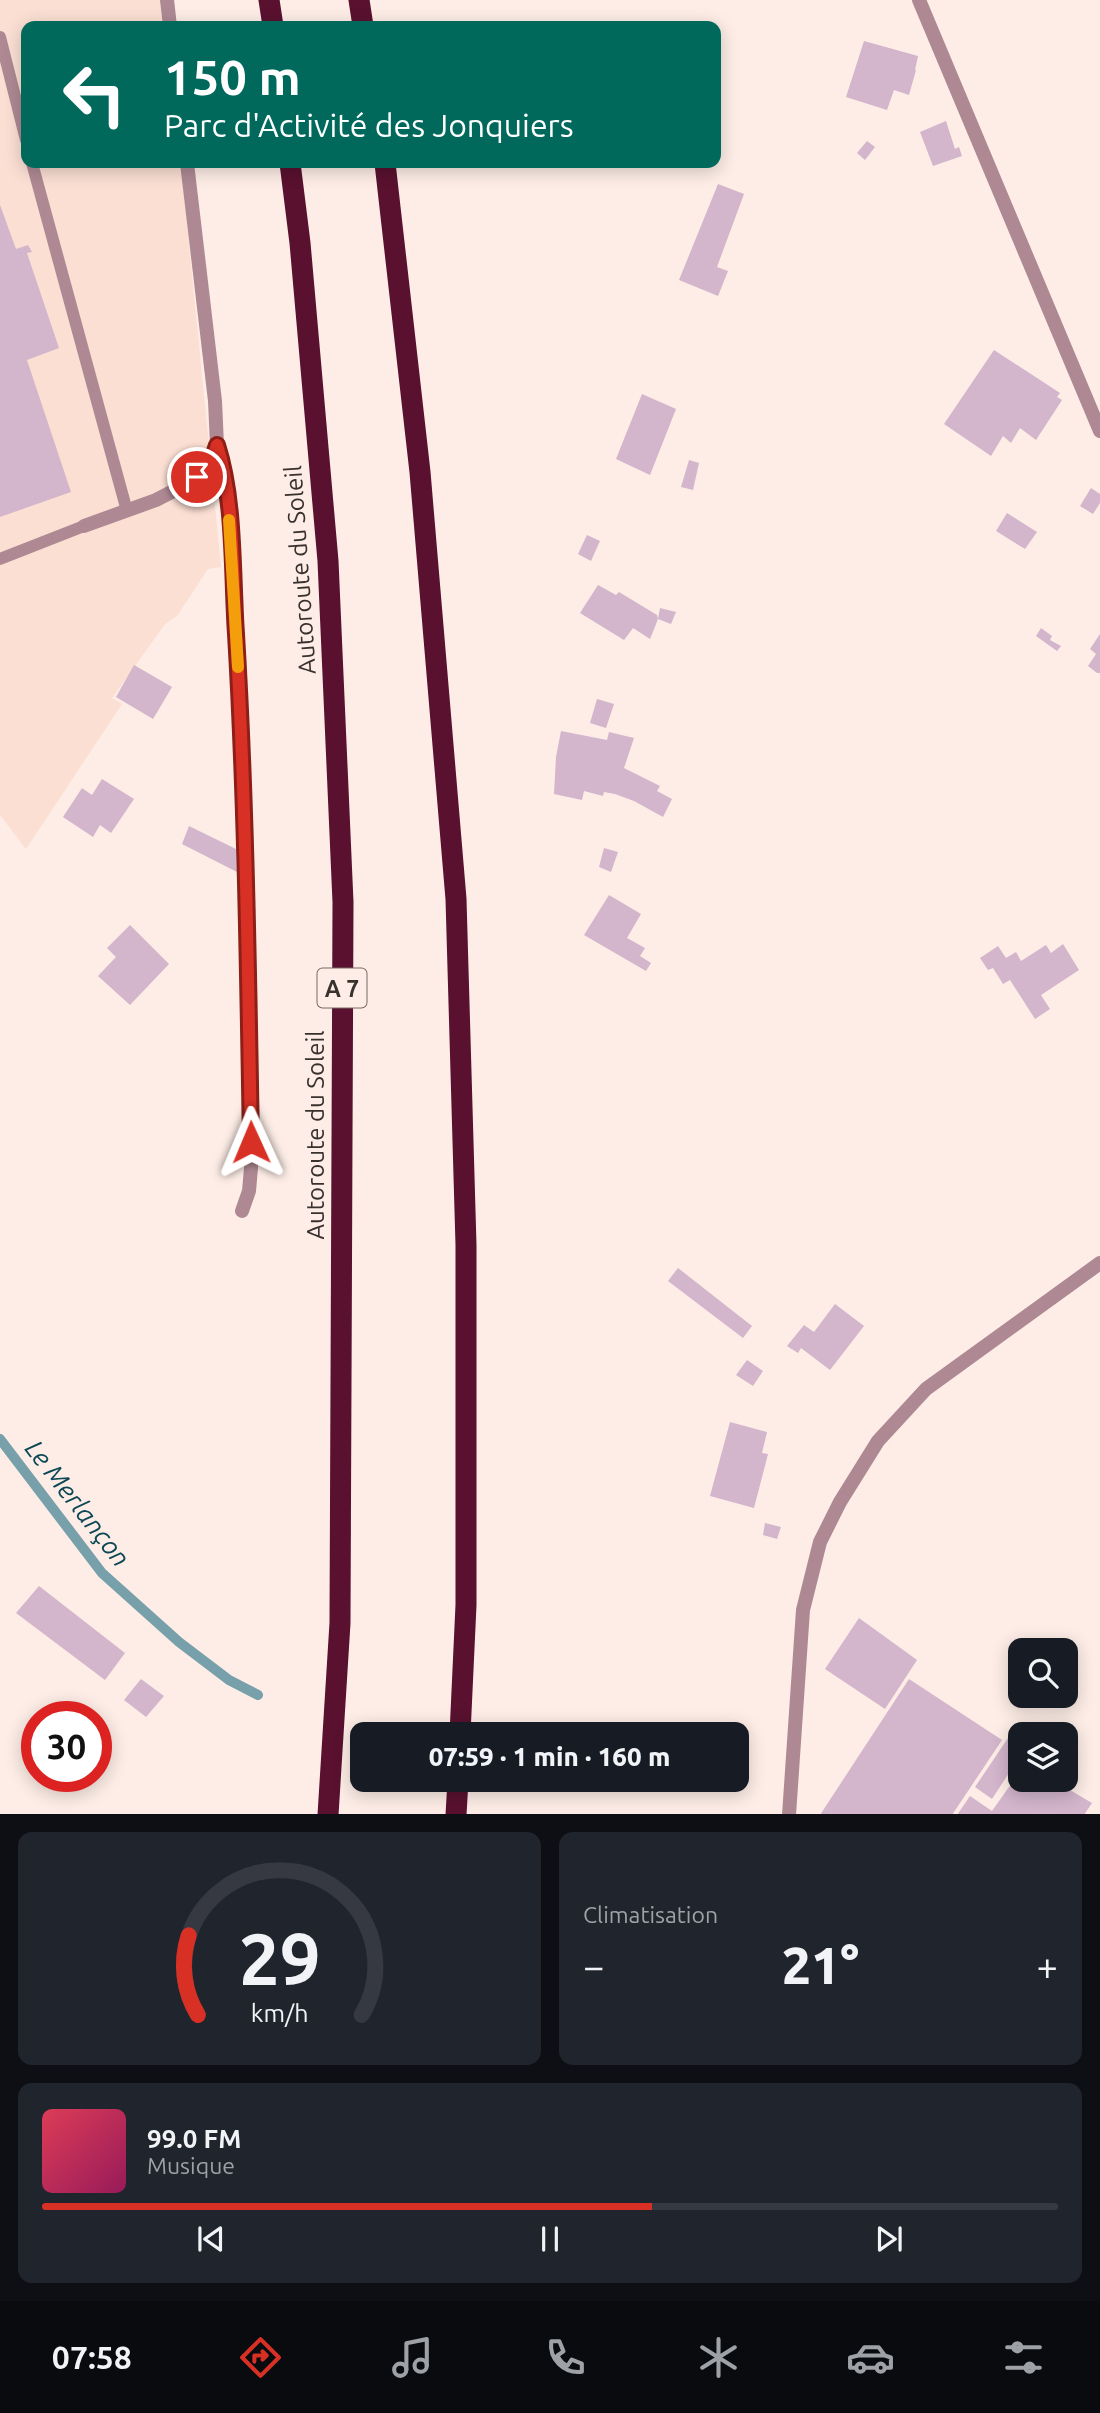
<!DOCTYPE html>
<html lang="fr">
<head>
<meta charset="utf-8">
<style>
	:root { --surface:#171b24; --page:#20242c; --text:#f1f3f6; --muted:#9ea1a6; --line:#363941; --accent:#d93025 }
	body { margin:0; font-family:Ubuntu,sans-serif; background:var(--page); color:var(--text); height:100vh; display:flex; flex-direction:column; font-size:26px; white-space:nowrap }
	* { box-sizing:border-box; margin:0 }
	p { font-size:23px; color:var(--muted) }
	.icon { flex:none; width:38px; height:38px; fill:none; stroke:currentColor; stroke-width:2; stroke-linecap:round; stroke-linejoin:round }
	.map { position:relative; height:1814px; overflow:hidden }
	.sheet { display:flex; flex-direction:column; gap:18px; padding:18px; background:#0d0f14; flex:1 }
	.sheet>* { flex:none }
	.guide { position:absolute; left:21px; top:21px; width:700px; height:147px; border-radius:14px; box-shadow:0 4px 18px #0003; background:#00695c; color:#fff; overflow:hidden }
	.controls { position:absolute; left:1008px; top:1638px; display:grid; gap:14px }
	.controls a { display:grid; place-items:center; width:70px; height:70px; border-radius:14px; background:var(--surface); box-shadow:0 4px 18px #0003; font-size:35px }
	.speed { position:absolute; left:21px; top:1701px; display:flex; gap:14px; font-size:35px; font-weight:700; text-align:center }
	.speed>* { display:grid; place-content:center; width:91px; height:91px; border-radius:50%; background:var(--surface); box-shadow:0 4px 18px #0003; line-height:1 }
	.speed .limit { border:10px solid #d22; background:#fff; color:#111 }
	.pin { position:absolute; display:grid; place-items:center; width:60px; height:60px; color:#fff; margin:-30px; border:4px solid #fff; border-radius:50%; box-shadow:0 2px 7px #0007 }
	.me { position:absolute; width:77px; margin:-38px; rotate:359deg; stroke-linejoin:round; filter:drop-shadow(0 0 5px #0008) }
	.turn { display:flex; align-items:center; gap:24px; height:147px; padding:0 28px; font-size:32px }
	.turn .icon { width:91px; height:91px; stroke-width:2.5 }
	.turn b { display:block; font-size:49px; line-height:60px }
	.big { font-size:52px; font-weight:800; line-height:1.1 }
	.sheet .tile { flex:1; display:flex; flex-direction:column; justify-content:center; gap:10px; min-width:0; padding:0 24px; border-radius:14px; background:var(--page) }
	.sheet .dial { align-items:center; gap:0 }
	.dial svg { height:182px; overflow:visible; fill:none; stroke:var(--line); stroke-width:7; stroke-linecap:round; text-anchor:middle }
	.dial text { fill:var(--text); stroke:none }
	.song { display:flex; align-items:center; gap:21px }
	.cover { width:84px; height:84px; border-radius:10px; background:linear-gradient(135deg,hsl(350 70% 55%),hsl(330 70% 35%)) }
	.played { height:7px; border-radius:4px; background:linear-gradient(90deg,var(--accent) 60%,var(--line) 60%) }
	.keys { display:flex; justify-content:space-around; direction:ltr }
	.heat { display:flex; justify-content:space-between; align-items:center; font-size:38px; direction:ltr }
	.sheet .tiles { flex:1; display:grid; gap:18px; grid-template-columns:1fr 1fr }
	.tile:last-child { grid-column:span 2 }
	.trip { position:absolute; left:350px; top:1722px; width:399px; height:70px; border-radius:14px; background:var(--surface); box-shadow:0 4px 18px #0003; font-weight:800; line-height:70px; text-align:center }
	.menu { display:flex; height:112px; justify-content:space-around; align-items:center; background:#090b0e; color:var(--muted) }
	.menu .icon { width:49px; height:49px }
	.menu .selected { color:var(--accent) }
	.menu b { font-size:32px; color:var(--text) }
	.map>svg:first-child { display:block }
</style>
</head>
<body>
<div class="map">
<svg width="1100" height="1815" viewBox="0 0 1100 1815">
	<rect width="100%" height="100%" fill="#fdede6"/>
	<path fill="#fbdfd3" d="M0,0H160L164,26H26V163H181L221,567L208,569L177,616L165,624L112,698L122,704L26,849L0,815Z"/>
	<g fill="none" stroke-linecap="round" stroke-linejoin="round">
		<path stroke="#78a0ab" stroke-width="10" d="M0,1439L102,1573L179,1642L229,1680L258,1695"/>
	</g>
	<g fill="#d3b5cc">
		<path d="M864,41L918,56L915,70H916L909,95L894,90L887,110L846,97Z"/>
		<path d="M946,121L955,149L959,147L962,156L933,166L920,132Z"/>
		<path d="M867,141L875,147L865,160L857,153Z"/>
		<path d="M718,184L744,194L717,267L728,271L718,296L679,280Z"/>
		<path d="M0,205L16,249L28,245L32,252L27,253L59,348L27,360L71,492L0,517Z"/>
		<path d="M994,350L1060,393L1057,397L1062,400L1036,440L1020,428L1011,443L1003,436L991,456L944,424Z"/>
		<path d="M642,394L676,409L650,475L616,459Z"/>
		<path d="M689,460L699,463L693,490L681,487Z"/>
		<path d="M1091,488L1100,494V503L1093,514L1080,506Z"/>
		<path d="M1007,513L1037,532L1025,549L996,531Z"/>
		<path d="M587,535L600,541L591,561L578,554Z"/>
		<path d="M598,585L616,595L619,592L657,615L658,619L660,608L676,612L671,624L658,619L650,639L633,628L624,640L580,613Z"/>
		<path d="M1041,628L1052,636L1050,640L1061,646L1057,651L1036,636Z"/>
		<path d="M1100,634V673H1097L1088,666L1096,654L1090,649Z"/>
		<path d="M134,665L172,687L153,719L116,697Z"/>
		<path d="M597,699L614,704L606,728L590,723Z"/>
		<path d="M561,731L607,740L609,732L634,738L624,768L660,786L657,791L672,799L663,817L634,801L615,794L619,783L615,794L604,792L603,796L584,791L582,800L554,794L556,757Z"/>
		<path d="M102,779L134,799L111,833L100,825L93,837L63,817L82,788L92,795Z"/>
		<path d="M189,826L236,849L237,872L182,844Z"/>
		<path d="M604,848L618,852L611,872L599,867Z"/>
		<path d="M609,895L641,914L627,938L645,948L640,956L651,963L646,971L584,935Z"/>
		<path d="M130,925L169,964L130,1005L98,976L116,957L107,948Z"/>
		<path d="M1063,944L1079,970L1041,995L1050,1009L1035,1019L1010,980L1003,984L993,968L988,970L980,958L998,946L1006,958L1016,952L1021,961L1046,945L1051,953Z"/>
		<path d="M678,1268L752,1326L743,1338L668,1281Z"/>
		<path d="M835,1304L864,1326L830,1370L801,1348L798,1353L787,1346L804,1325L814,1332Z"/>
		<path d="M747,1360L763,1371L753,1386L736,1375Z"/>
		<path d="M730,1422L767,1432L762,1453L768,1454L754,1508L710,1496Z"/>
		<path d="M765,1523L781,1527L777,1539L763,1535Z"/>
		<path d="M39,1586L125,1653L105,1680L16,1613Z"/>
		<path d="M859,1618L917,1660L885,1709L825,1669Z"/>
		<path d="M141,1679L164,1696L146,1717L124,1700Z"/>
		<path d="M909,1679L1002,1740L952,1815H820Z"/>
		<path d="M1010,1735L1020,1742V1780H1053L1092,1803L1084,1815H957L970,1796L992,1811L1016,1777L1009,1773L992,1799L975,1787Z"/>
	</g>
	<g fill="none" stroke-linecap="round" stroke-linejoin="round">
		<g stroke="#ae8993" stroke-width="12">
			<path d="M0,37L26,140"/>
			<path d="M32,163L127,511"/>
			<path d="M0,559L84,526"/>
		</g>
		<g stroke="#ae8993" stroke-width="14">
			<path d="M167,0L170,26"/>
			<path d="M919,0L1100,431"/>
			<path d="M217,445L227,481L239,684L247,884L251,1168L249,1191L242,1211"/>
			<path d="M84,526L156,500L187,484L205,469L217,445L215,401L187,163"/>
			<path d="M789,1815L803,1610L820,1542L840,1502L878,1441L926,1389L1100,1263"/>
		</g>
		<g stroke="#59112f" stroke-width="21">
			<path d="M269,0L273,26"/>
			<path d="M359,0L363,26"/>
			<path d="M290,163L300,243L328,561L343,902L340,1623L328,1815"/>
			<path d="M385,163L420,472L456,899L466,1245V1605L460,1734"/>
			<path d="M456,1815L458,1780"/>
		</g>
	</g>
	<g fill="none" stroke-linecap="round" stroke-linejoin="round">
		<defs>
			<path id="route" d="M197,477L213,457L217,445C235,500 232,575 236,634C246,803 248,972 251,1142"/>
		</defs>
		<use href="#route" stroke="#8d1f18" stroke-width="18"/>
		<use href="#route" stroke="#d93025" stroke-width="12"/>
		<path stroke="#f59e0b" stroke-width="12" d="M229,520L238,667"/>
	</g>
	<g text-anchor="middle" dominant-baseline="central" stroke-width="5" stroke-linejoin="round" paint-order="stroke">
		<rect fill="#fdede6" stroke="#746965" stroke-width="2" x="317.5" y="968.5" width="49" height="39" rx="5"/>
		<g font-size="23" font-weight="bold" fill="#39312e">
			<text x="342" y="988">A 7</text>
		</g>
		<g font-size="24" fill="#39312e" stroke="#fdede6">
			<text transform="translate(300 570) rotate(-94)">Autoroute du Soleil</text>
			<text transform="translate(315 1135) rotate(-90)">Autoroute du Soleil</text>
		</g>
		<g font-size="26" font-style="italic" fill="#0b4754" stroke="#fdede6">
			<text transform="translate(78 1503) rotate(52)">Le Merlançon</text>
		</g>
	</g>
</svg>
<div class="controls">
<a><svg class="icon" aria-label="search" viewBox="0 0 24 24"><circle cx="10" cy="10" r="6"/><path d="M15 15l6 6"/></svg></a>
<a><svg class="icon" aria-label="layers" viewBox="0 0 24 24"><path d="M12 4l9 5-9 5-9-5zM3 14l9 5 9-5"/></svg></a>
</div>
<div class="speed"><div class="limit">30</div></div>
<div class="pin" style="left:197px;top:477px;background:#d93025"><svg class="icon" aria-label="arrive" viewBox="0 0 24 24"><path d="M6 21V4h12l-3 4 3 4H6"/></svg></div>
<svg class="me" style="left:251px;top:1142px" viewBox="-20 -20 40 40"><path d="M0-17L14 15 0 8-14 15z" fill="#d93025" stroke="#fff" stroke-width="4"/></svg>
<div class="trip">07:59 · 1 min · 160 m</div>
<div class="guide">
<div class="turn"><svg class="icon" aria-label="left" viewBox="0 0 24 24"><path d="M17 20v-9H6M10 6l-5 5 5 5"/></svg><div><b>150 m</b>Parc d'Activité des Jonquiers</div></div>
</div>
</div>
<section class="sheet">
<div class="tiles">
<div class="tile dial"><svg viewBox="0 0 100 80">
<path d="M14 69A42 42 0 1 1 86 69"/>
<path d="M14 69A42 42 0 0 1 10 34" stroke="#d93025"/>
<text x="50" y="56" font-size="32" font-weight="700">29</text>
<text x="50" y="72" font-size="11">km/h</text>
</svg></div>
<div class="tile"><p>Climatisation</p>
<div class="heat"><a>−</a><b class="big">21°</b><a>+</a></div>
</div>
<div class="tile">
<div class="song"><i class="cover"></i><div><b>99.0 FM</b><p>Musique</p></div></div>
<div class="played"></div>
<div class="keys"><svg class="icon" aria-label="previous" viewBox="0 0 24 24"><path d="M18 5L8 12l10 7zM5 5v14"/></svg><svg class="icon" aria-label="pause" viewBox="0 0 24 24"><path d="M8 5v14M16 5v14"/></svg><svg class="icon" aria-label="next" viewBox="0 0 24 24"><path d="M6 5l10 7-10 7zM19 5v14"/></svg></div>
</div>
</div>
</section>
<nav class="menu">
<b>07:58</b>
<svg class="icon selected" aria-label="directions" viewBox="0 0 24 24"><path d="M12 3l9 9-9 9-9-9zM9 14v-3h6M13 9l2 2-2 2"/></svg>
<svg class="icon" aria-label="music" viewBox="0 0 24 24"><path d="M9 18V5l10-2v13"/><circle cx="6" cy="18" r="3"/><circle cx="16" cy="16" r="3"/></svg>
<svg class="icon" aria-label="phone" viewBox="0 0 24 24"><path d="M5 4h4l2 5-3 2q2 4 5 5l2-3 5 2v4C11 20 4 13 5 4z"/></svg>
<svg class="icon" aria-label="climate" viewBox="0 0 24 24"><path d="M12 3v18M4 7l16 10M4 17L20 7"/></svg>
<svg class="icon" aria-label="car" viewBox="0 0 24 24"><path d="M5 17H2v-5l4-1 3-4h7l3 4 3 1v5h-3M9 17h6M6 11h13"/><circle cx="7" cy="17" r="2"/><circle cx="17" cy="17" r="2"/></svg>
<svg class="icon" aria-label="filters" viewBox="0 0 24 24"><path d="M4 7h16M4 17h16"/><circle cx="9" cy="7" r="2"/><circle cx="15" cy="17" r="2"/></svg>
</nav>
</body>
</html>
